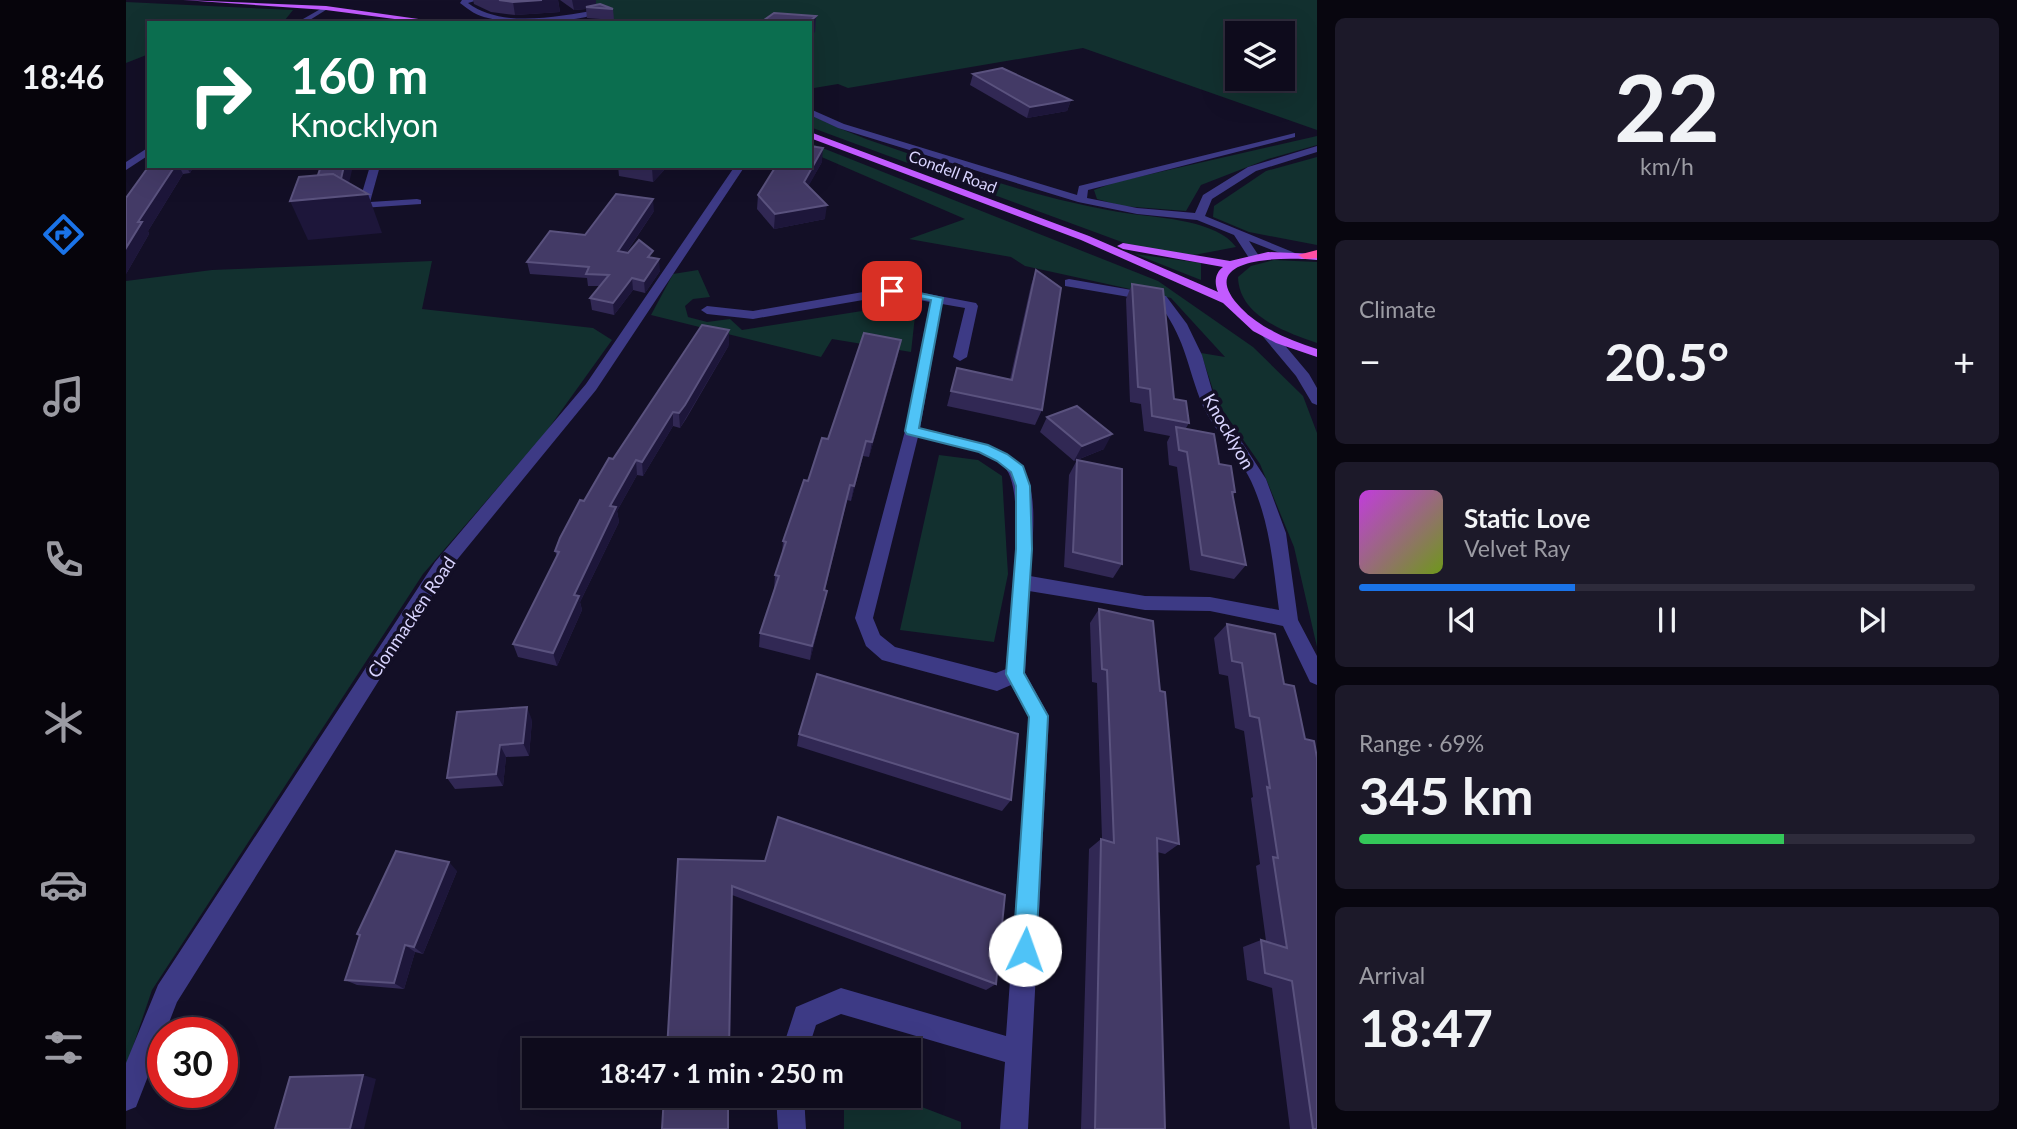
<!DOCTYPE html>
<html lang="en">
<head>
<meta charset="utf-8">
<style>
	:root { --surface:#0e0b1c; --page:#1c1929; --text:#f1f3f6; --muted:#9b9ba3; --line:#2e2b3b; --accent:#1a73e8 }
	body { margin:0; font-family:Lato,sans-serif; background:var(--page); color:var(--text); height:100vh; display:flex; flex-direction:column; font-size:26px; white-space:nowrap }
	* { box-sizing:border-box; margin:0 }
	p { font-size:23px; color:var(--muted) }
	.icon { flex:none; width:38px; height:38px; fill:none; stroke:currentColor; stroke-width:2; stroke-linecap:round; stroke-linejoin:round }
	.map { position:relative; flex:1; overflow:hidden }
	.sheet { display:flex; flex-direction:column; gap:18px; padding:18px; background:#08060f; width:700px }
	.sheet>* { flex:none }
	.top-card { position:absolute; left:21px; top:21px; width:665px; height:147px; border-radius:0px; box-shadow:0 7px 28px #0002,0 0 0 2px var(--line); background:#0b6e4f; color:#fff; overflow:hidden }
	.fabs { position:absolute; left:1099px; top:21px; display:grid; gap:14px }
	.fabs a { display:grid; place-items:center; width:70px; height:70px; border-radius:0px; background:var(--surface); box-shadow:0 7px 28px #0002,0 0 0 2px var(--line); font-size:35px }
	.speed { position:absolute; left:21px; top:1017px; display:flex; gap:14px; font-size:35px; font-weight:700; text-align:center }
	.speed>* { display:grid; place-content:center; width:91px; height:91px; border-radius:50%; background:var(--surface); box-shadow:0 7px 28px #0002,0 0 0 2px var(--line); line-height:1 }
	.speed .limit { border:10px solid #d22; background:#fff; color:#111 }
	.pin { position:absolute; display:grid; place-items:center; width:60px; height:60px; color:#fff; margin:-30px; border-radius:14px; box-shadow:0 4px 10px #0006 }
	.me { position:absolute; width:77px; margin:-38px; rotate:3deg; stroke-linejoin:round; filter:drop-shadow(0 0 5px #0008) }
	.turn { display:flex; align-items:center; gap:24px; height:147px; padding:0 28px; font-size:32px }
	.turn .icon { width:91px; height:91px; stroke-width:2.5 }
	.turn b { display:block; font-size:49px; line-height:60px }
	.big { font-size:52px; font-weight:700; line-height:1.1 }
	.sheet .tile { flex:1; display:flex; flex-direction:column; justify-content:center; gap:10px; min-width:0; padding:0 24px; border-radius:10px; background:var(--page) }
	.sheet .dial { align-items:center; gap:0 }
	.dial b { font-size:91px; line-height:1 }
	.song { display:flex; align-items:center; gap:21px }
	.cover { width:84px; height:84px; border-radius:10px; background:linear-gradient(135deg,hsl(290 70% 55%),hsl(80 70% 35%)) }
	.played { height:7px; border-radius:4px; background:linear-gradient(90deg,var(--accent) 35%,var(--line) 35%) }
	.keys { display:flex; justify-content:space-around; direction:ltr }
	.heat { display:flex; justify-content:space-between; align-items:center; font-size:38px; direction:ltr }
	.charge { height:10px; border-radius:5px; background:linear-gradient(90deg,#34c759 69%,var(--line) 0) }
	.trip { position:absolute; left:396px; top:1038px; width:399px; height:70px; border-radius:0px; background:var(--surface); box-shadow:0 7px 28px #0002,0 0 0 2px var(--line); font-weight:700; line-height:70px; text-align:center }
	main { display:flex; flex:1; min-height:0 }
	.menu { display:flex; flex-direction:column; width:126px; justify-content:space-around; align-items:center; background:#06040b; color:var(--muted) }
	.menu .icon { width:49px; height:49px }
	.menu .selected { color:var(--accent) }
	.menu b { font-size:32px; color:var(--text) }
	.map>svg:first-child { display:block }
</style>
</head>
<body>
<main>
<nav class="menu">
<b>18:46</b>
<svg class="icon selected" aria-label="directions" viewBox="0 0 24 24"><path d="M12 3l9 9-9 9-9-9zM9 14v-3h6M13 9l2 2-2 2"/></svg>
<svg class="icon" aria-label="music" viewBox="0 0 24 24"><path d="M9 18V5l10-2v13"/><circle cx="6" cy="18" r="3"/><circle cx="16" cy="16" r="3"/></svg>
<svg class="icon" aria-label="phone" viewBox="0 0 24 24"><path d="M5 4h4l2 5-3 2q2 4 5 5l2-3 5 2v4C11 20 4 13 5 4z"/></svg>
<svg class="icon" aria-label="climate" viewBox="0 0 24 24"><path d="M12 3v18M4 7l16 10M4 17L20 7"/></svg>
<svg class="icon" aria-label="car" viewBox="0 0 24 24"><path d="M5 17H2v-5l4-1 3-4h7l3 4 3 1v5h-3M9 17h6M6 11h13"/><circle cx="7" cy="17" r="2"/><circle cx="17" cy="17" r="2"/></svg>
<svg class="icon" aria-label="filters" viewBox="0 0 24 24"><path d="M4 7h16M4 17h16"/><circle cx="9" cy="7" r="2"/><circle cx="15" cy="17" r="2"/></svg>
</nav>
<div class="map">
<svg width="1191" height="1129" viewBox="0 0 1191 1129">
	<rect width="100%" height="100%" fill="#130f26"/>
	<g fill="#12302f" fill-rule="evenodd">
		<path d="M462,0H1191V130L957,48L722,88L712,84L688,88L684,100V23H493ZM1111,33H1157V79H1111Z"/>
		<path d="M0,2L167,10L159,20L141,23H23V54L0,63Z"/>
		<path d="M684,114C721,134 760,146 799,159C867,182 934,203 1006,214C1036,218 1092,221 1110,247L1068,255L1012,248L684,127Z"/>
		<path d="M1191,136V145L1142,159L1075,185L1060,211L996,206L971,199L968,190L990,182Z"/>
		<path d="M684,143L1032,281L1127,347L1177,396L1191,433V647L1168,547L1134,464L1091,402L1075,353L1099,357L1045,298L899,266L885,257L783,239L839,219L684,152Z"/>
		<path d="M1191,157V245L1123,232L1087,217L1088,206L1140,171Z"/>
		<path d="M1009,254L1075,263V280Z"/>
		<path d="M1148,260L1191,262V343C1159,332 1113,316 1112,277L1125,266Z"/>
		<path d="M306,261L296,309L467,328L486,340L420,432L297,574L26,990L0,1067V281L86,270Z"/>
		<path d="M572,270L584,297L567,299L559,306L562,317L581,322L604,319L616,330L774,305L790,307L785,352L706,339L695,357L525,315L547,274Z"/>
		<path d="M813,455L852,460L876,476L882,574L868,642L774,630Z"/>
		<path d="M718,1096H767L835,1122V1129H718Z"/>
	</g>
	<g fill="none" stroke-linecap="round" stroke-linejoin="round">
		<g fill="#3d3a85" fill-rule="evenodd">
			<path d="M336,0H352L342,3C377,29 432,16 472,10L475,12C454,23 387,24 362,18C351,16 343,10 334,3Z"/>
			<path d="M198,7L203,8L179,23H170Z"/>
			<path d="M684,109L718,124L951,195L953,186L1169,133V137L962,190L961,198L1011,208L1069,213L1077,195L1122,167L1191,146V152L1130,171L1086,199L1079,216L1169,253L1159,255L1123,241L1133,256L1127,259L1123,258L1108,235L1071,220L1011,214L952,202L712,128L684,115Z"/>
			<path d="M23,147V155L0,170V162Z"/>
			<path d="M244,166H254L244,202L291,199L295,200V204L221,209V205L233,203Z"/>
			<path d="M609,166H619L470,390L321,572L51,1002L10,1107L0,1111V1063L32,985L309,562L460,384Z"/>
			<path d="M943,279L1040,296L1061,324L1076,355L1089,401L1140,479L1160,533L1172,620L1191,656V685L1184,682L1157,626L1084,611L1019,610L903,591L899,673L923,716L902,1129H874L879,1062L715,1014L690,1025L682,1050H656L670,1007L715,988L880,1036L903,717L885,685L871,691L756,660L740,646L729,618L779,431L804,302L766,295L627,319L581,314L575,310L581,306L627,311L766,287L850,303L852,306L841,357L834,361L827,357L839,308L816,304L794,428C908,453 914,460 904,576L1019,596L1084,597L1153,610C1147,565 1144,522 1125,481C1111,452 1085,428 1074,399C1059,358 1059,339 1032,302L939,286V280ZM792,437C820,444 856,447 878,467C903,488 882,632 880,669L870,673L769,647L754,635L747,618Z"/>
			<path d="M1141,329L1146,330L1183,374L1191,388V405L1186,403L1170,376L1134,333Z"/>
			<path d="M650,1096H678L680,1129H652Z"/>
		</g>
		<g fill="#c25bff" fill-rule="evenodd">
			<path d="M57,0L200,6L321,23H299L200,10Z"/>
			<path d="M684,132L963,236L1092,292C1088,283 1089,273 1097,267L997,249L991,246L997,243L1104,261L1142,252L1191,254V260C1162,257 1064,255 1115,308C1135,329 1164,340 1191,349V357L1150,343L1127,331L1097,303L955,240L684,138Z"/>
		</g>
		<path fill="#ff4fa3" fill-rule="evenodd" d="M1191,250V258L1179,259L1172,255Z"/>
	</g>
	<g fill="#312854">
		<path d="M347,0H432L434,12L389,15L365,12L348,4Z"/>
		<path d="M434,0H470V4L487,9L488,20L461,18L460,9L448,10Z"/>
		<path d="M847,74L945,100L941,111L901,118L844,85Z"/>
		<path d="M696,162L682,186L699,219L648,229L631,209L632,195Z"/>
		<path d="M23,166H68L64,173L57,174L22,231L23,234L0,274Z"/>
		<path d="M492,166H542L527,182L493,176Z"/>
		<path d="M528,211L500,253L528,258L534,271L519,293L507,290L488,315L466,310L464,298L474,286H462L461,278L404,274L401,262L459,235Z"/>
		<path d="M910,270L916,410L909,425L821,406L831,368L884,379L905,285Z"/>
		<path d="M1006,284L1048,399L1063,423L1060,428L1093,464L1109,492L1107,496L1120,565L1108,579L1064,570L1051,467L1043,465L1041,442L1044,436L1018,431L1015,404L1004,402L1000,299Z"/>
		<path d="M603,345L560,419L554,428L547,426L517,476L511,475L491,511L493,522L454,602L456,610L431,666L392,657L387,644L431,557L429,551L458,501Z"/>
		<path d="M772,355L743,457L737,456L725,501L721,500L699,590L698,605L684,660L633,647L634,633L648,590L649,575L656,554L657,541L682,481L702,439Z"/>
		<path d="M921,417L978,449L951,460L996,564L987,578L938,567L943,475L951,460L948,461L914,432Z"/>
		<path d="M973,609L1034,691L1053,844L1039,854L1031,852L1039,1129H955L963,849L975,839H976L971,683L966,682L964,623Z"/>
		<path d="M1101,624L1149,634L1191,1129H1164L1146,988L1121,980L1117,947L1135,940L1140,941L1130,866L1134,864L1125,798L1127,797L1118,731L1109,728L1102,676L1093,674L1088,638Z"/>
		<path d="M406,720L403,756L380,757L377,786L329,789L321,778Z"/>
		<path d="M673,734L885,800L876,811L671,746Z"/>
		<path d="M552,859L870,984L860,990L606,895Z"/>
		<path d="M331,871L297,954L289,952L278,989L231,985L219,980L233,936L231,934Z"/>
	</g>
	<g fill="#1d163a">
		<path d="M416,0H432L434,12L389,15L387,2Z"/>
		<path d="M446,0H470V8L460,7V9L448,10Z"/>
		<path d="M690,16L689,32L684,35V23H682Z"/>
		<path d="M945,100L941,111L901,118L904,107Z"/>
		<path d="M697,148L696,162L677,196L678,182Z"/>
		<path d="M49,166H53L57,174L22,231L23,234L0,274V248L12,222Z"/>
		<path d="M60,166H68L64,173Z"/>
		<path d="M218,166H227L220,196L242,194L256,233L182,240L164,201L212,188Z"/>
		<path d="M528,166H542L527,182L526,168Z"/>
		<path d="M527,199L528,211L493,263L492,251Z"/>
		<path d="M701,205L699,219L648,229L649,214Z"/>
		<path d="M533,259L534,271L519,293L518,281Z"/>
		<path d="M506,278L507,290L488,315L487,303Z"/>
		<path d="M603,330V345L554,428L553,413Z"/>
		<path d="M775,340L772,355L743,457L746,442Z"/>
		<path d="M547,412V426L517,476L516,462Z"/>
		<path d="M986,434L978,449L948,461L956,446Z"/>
		<path d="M740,441L737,456L725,501L728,486Z"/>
		<path d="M510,460L511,475L491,511L493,522L454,602L456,610L431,666L427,653L448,595L484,506Z"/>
		<path d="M724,485L721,500L695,604L698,590Z"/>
		<path d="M701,591L698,605L684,660L686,646Z"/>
		<path d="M401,707L406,720L403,756L397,743Z"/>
		<path d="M374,745L380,757L377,786L370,774Z"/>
		<path d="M323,862L331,871L297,954L288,947Z"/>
		<path d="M279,945L289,952L278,989L268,983Z"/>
		<path d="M237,1075L250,1079L238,1129H224Z"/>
	</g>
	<g fill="#433a66" stroke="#5a527e" stroke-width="2">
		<path d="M373,0H416L387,2Z"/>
		<path d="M474,4L487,9L460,7Z"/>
		<path d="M648,13L690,16L682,23H634Z"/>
		<path d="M876,68L945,100L904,107L847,74Z"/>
		<path d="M684,146L697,148L678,182L701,205L649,214L632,195L650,166H684Z"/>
		<path d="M23,166H49L12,222H16L0,248V198Z"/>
		<path d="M195,166H218L215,179L207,174L192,175Z"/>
		<path d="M207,174L242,194L164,201L173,177Z"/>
		<path d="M490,194L527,199L492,251L502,253L513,240L527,251L522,257L533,259L518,281L506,278L487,303L464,298L483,275L460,274L463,267L401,262L424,231L459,235Z"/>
		<path d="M910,270L935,288L916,410L825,391L831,368L886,380Z"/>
		<path d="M1006,284L1037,289L1048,399L1060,401L1063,423L1026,416L1024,389L1012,387Z"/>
		<path d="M576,325L603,330L559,405L553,413L547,412L516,462L510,460L484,506L490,507L448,595L453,596L427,653L387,644L433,552L429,551L434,538L454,500L458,501L483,458L487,459Z"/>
		<path d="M738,333L775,340L746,442L740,441L728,486L724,485L698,590L701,591L686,646L634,633L653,576L649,575L660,542L657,541L678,480L682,481L696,438L702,439Z"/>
		<path d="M951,406L986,434L956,446L921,417Z"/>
		<path d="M1050,427L1088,434L1093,464L1105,466L1109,492H1106L1120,565L1076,555L1061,452L1053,450Z"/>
		<path d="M951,460L996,469V564L947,552Z"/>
		<path d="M973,609L1027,621L1034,691L1039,692L1053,844L1031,838L1039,1129H969L975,839L988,843L981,670L976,669Z"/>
		<path d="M1101,624L1149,634L1158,684L1168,686L1179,739L1188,741L1191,758V1129H1187L1166,981L1139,973L1135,940L1161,948L1147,857L1152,858L1141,787L1144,788L1133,718L1124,716L1116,663L1106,661Z"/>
		<path d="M691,674L892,734L885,800L673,734Z"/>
		<path d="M401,707L397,743L374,745L370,774L321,778L331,712Z"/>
		<path d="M652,817L879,895L870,984L606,886L603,1050H541L552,859L639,861Z"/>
		<path d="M270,851L323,862L288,947L279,945L268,983L219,980L234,935L231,934Z"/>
		<path d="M237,1075L224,1129H149L164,1077Z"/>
		<path d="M538,1096H602V1129H536Z"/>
	</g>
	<path fill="#4fc3f7" stroke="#337fa1" stroke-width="2" d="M766,287L817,298L793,428L862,445L881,454L897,466L904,486L906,549L898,673L922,716L910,950L907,958L899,961L891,958L887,950L903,717L880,674L890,549V486L885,472L871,461L853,452L781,434L779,431L805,300L762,293L761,291Z"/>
	<g text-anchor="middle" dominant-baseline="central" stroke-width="7" stroke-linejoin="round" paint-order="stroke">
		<g font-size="16" fill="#d9d4ff" stroke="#130f26">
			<text transform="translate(827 171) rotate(21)">Condell Road</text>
		</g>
		<g font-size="18" fill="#d9d4ff" stroke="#130f26">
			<text transform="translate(1103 431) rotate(60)">Knocklyon</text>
			<text transform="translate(285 617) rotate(-56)">Clonmacken Road</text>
		</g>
	</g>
</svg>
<div class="fabs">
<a><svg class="icon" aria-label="layers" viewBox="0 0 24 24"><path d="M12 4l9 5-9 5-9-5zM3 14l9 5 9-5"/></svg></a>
</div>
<div class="speed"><div class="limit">30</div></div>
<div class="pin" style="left:766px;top:291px;background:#d93025"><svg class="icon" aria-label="arrive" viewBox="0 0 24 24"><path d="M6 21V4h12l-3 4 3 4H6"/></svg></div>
<svg class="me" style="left:899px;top:950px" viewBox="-20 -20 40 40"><circle r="19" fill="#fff"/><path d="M0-13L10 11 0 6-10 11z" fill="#4fc3f7"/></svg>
<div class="trip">18:47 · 1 min · 250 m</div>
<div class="top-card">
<div class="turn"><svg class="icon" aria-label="right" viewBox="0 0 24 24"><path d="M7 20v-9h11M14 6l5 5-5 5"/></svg><div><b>160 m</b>Knocklyon</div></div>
</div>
</div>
<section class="sheet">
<div class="tile dial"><b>22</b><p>km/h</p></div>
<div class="tile"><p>Climate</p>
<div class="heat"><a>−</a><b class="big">20.5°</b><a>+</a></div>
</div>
<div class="tile">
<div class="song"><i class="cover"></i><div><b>Static Love</b><p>Velvet Ray</p></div></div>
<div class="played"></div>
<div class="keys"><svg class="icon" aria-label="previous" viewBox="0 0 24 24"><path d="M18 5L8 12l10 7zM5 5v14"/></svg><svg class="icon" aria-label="pause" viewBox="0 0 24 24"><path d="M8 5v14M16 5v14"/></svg><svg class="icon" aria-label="next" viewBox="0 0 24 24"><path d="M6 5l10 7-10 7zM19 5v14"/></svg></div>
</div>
<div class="tile"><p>Range · 69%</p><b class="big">345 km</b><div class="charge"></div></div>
<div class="tile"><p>Arrival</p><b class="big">18:47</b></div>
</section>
</main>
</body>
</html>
